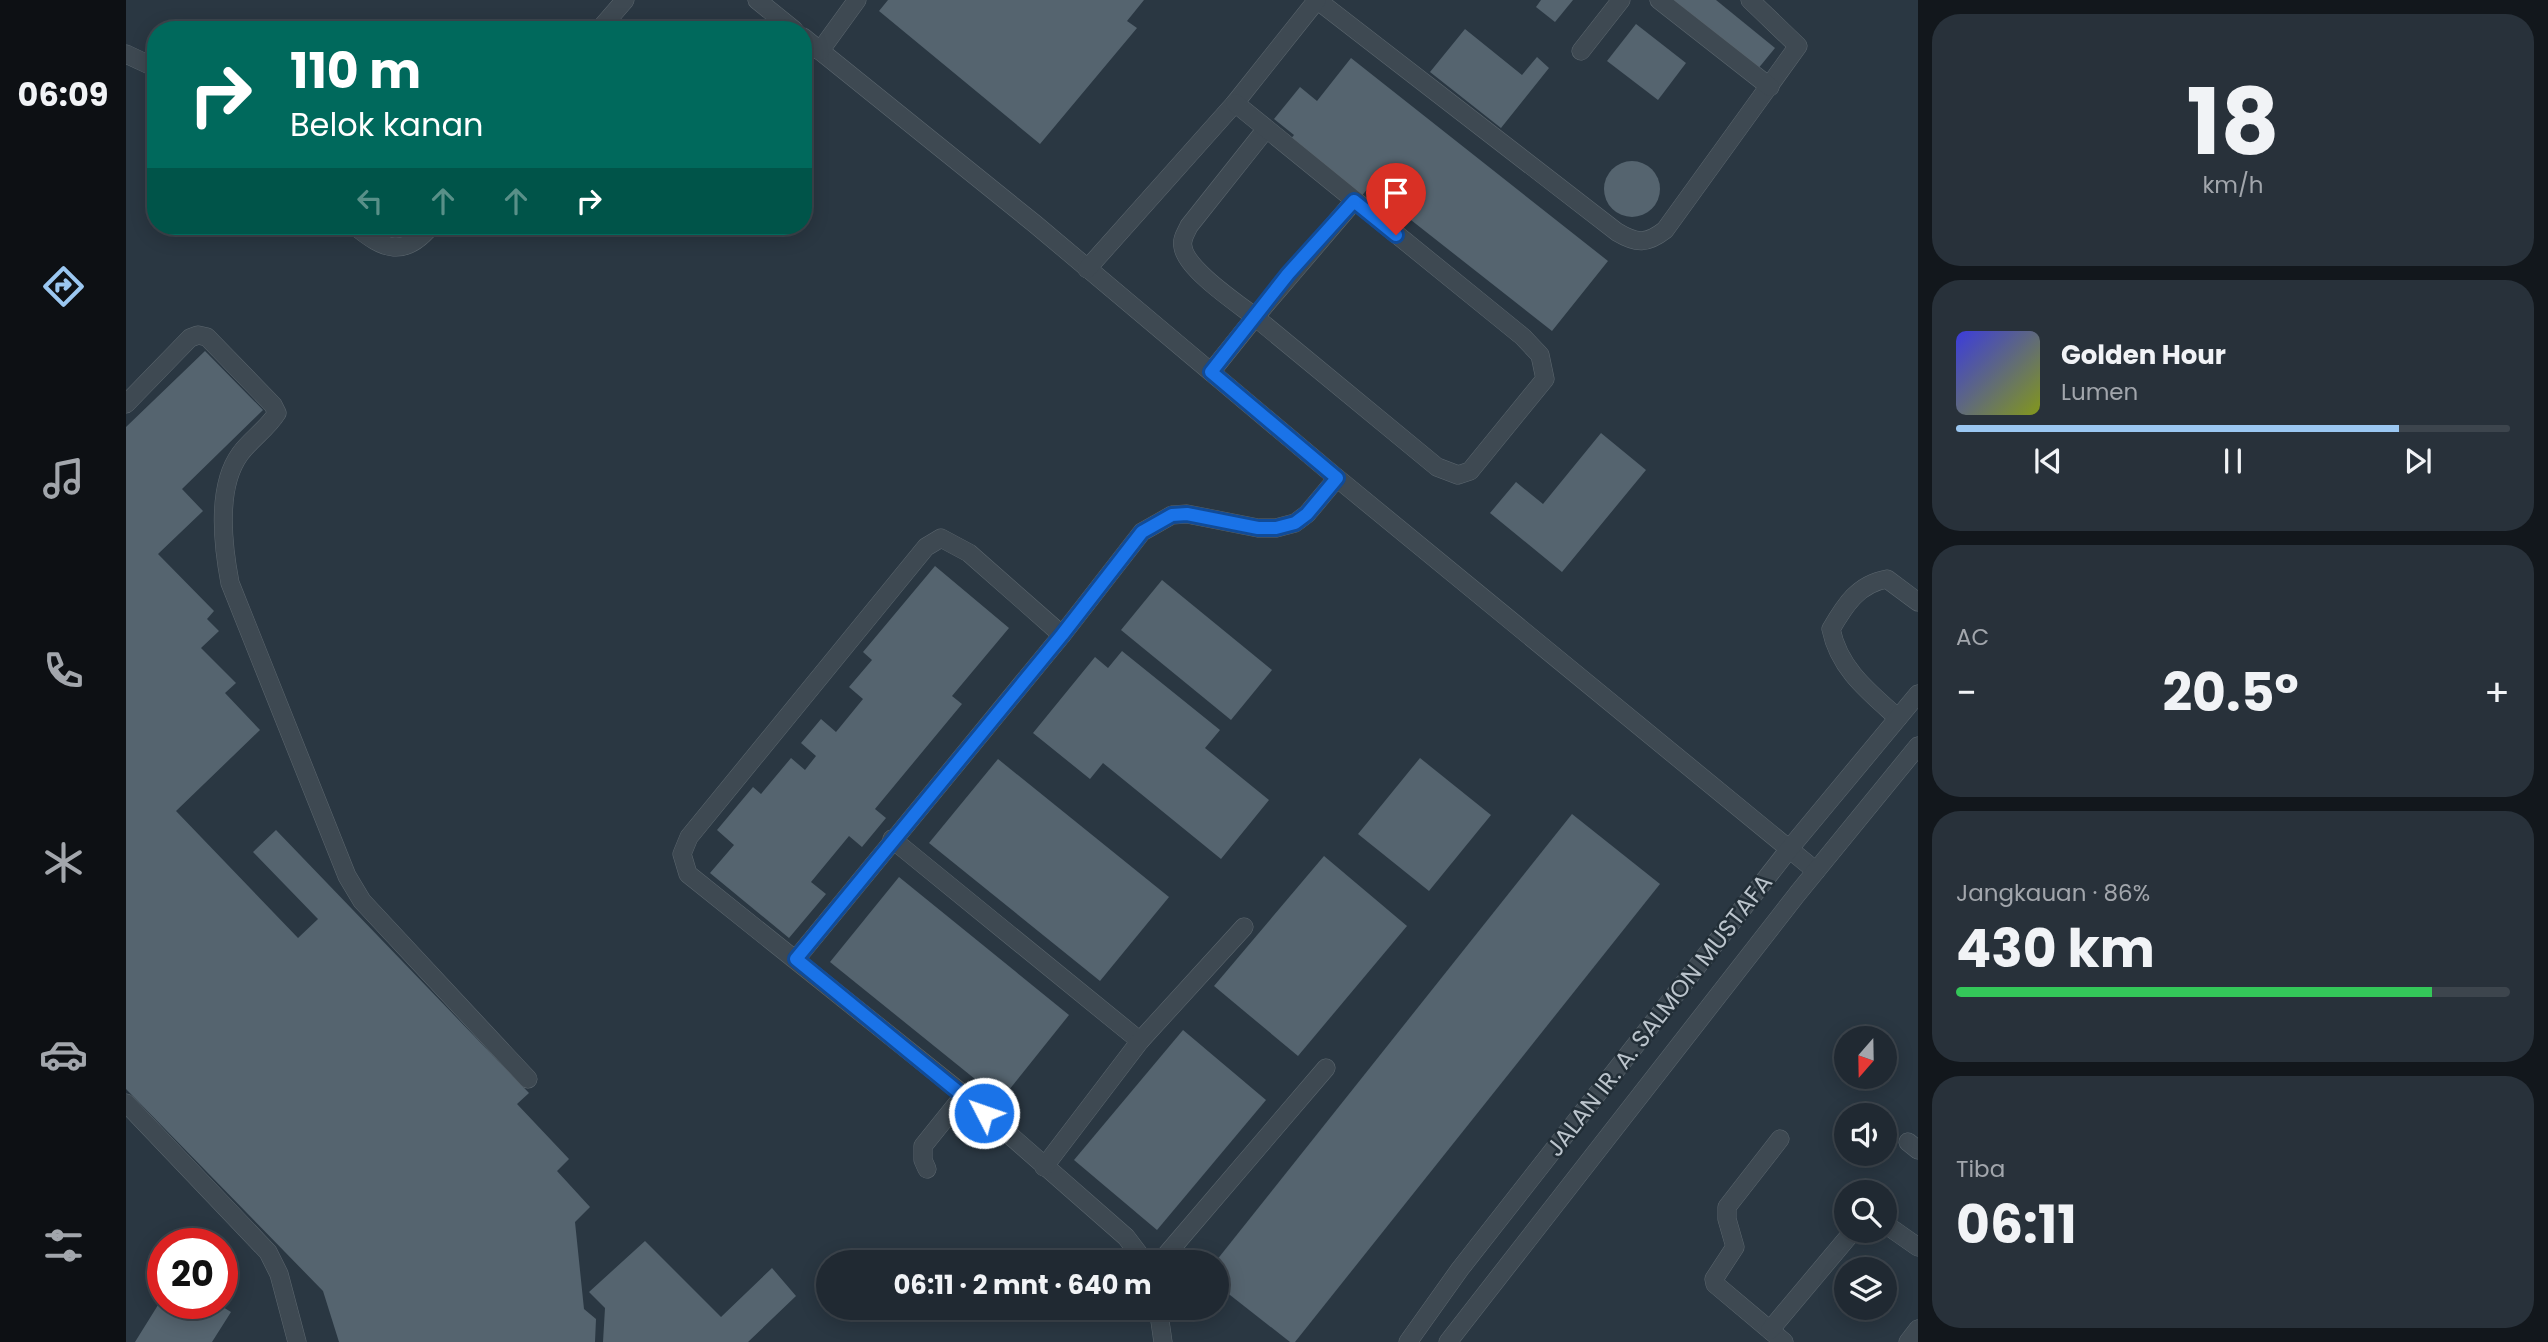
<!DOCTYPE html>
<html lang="id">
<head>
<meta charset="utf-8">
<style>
	:root { --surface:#202932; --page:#28313a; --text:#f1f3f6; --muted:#a2a6ac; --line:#3d454d; --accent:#9bc7f1 }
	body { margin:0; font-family:Poppins,sans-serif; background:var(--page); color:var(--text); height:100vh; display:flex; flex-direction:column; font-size:26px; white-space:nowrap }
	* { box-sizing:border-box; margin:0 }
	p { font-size:23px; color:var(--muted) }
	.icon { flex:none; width:38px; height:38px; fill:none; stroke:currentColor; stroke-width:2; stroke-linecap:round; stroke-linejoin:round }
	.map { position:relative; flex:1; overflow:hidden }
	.panel { display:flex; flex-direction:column; gap:14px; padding:14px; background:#12171c; width:630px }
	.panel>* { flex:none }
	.hud { position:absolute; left:21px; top:21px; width:665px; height:214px; border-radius:28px; box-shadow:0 4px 18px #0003,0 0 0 2px var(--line); background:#00695c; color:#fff; overflow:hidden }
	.needle { width:46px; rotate:200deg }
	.fabs { position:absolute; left:1708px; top:1026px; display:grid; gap:14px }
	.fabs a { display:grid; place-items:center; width:63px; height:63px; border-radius:50%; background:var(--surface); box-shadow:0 4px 18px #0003,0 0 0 2px var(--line); font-size:35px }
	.speed { position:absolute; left:21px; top:1228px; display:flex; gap:14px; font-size:35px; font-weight:700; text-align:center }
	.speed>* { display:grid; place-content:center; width:91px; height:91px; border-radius:50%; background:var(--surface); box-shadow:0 4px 18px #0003,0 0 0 2px var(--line); line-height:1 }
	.speed .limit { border:10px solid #d22; background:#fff; color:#111 }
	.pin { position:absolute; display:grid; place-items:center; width:60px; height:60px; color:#fff; margin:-72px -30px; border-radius:50% 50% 50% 0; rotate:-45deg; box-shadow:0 0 7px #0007 }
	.pin .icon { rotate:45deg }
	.me { position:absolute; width:77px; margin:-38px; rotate:311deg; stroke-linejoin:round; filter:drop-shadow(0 0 5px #0008) }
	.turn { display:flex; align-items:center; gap:24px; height:147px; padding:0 28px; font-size:32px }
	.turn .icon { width:91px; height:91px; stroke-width:2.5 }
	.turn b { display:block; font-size:49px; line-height:60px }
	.lanes { display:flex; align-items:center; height:66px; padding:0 28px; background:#0003; justify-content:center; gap:35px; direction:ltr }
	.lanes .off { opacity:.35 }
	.big { font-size:52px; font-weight:700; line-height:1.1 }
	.panel .tile { flex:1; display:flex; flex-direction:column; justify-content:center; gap:10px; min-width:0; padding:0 24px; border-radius:28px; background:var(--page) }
	.panel .dial { align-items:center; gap:0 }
	.dial b { font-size:91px; line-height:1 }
	.song { display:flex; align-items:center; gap:21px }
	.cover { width:84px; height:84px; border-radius:10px; background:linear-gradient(135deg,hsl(240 70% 55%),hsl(70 70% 35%)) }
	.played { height:7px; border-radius:4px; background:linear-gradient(90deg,var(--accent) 80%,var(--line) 80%) }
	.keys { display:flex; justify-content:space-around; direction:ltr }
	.heat { display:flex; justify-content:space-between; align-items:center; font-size:38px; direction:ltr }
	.charge { height:10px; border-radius:5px; background:linear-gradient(90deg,#34c759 86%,var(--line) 0) }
	.trip { position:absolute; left:690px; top:1250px; width:413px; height:70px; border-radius:35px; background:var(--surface); box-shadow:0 4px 18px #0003,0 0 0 2px var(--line); font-weight:700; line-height:70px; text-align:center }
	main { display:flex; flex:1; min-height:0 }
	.dock { display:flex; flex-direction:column; width:126px; justify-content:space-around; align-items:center; background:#0d1014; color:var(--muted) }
	.dock .icon { width:49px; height:49px }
	.dock .selected { color:var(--accent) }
	.dock b { font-size:32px; color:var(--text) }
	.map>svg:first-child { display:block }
</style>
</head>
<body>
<main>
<nav class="dock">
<b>06:09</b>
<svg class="icon selected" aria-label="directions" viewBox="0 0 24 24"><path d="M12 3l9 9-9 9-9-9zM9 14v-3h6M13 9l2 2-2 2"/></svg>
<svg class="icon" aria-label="music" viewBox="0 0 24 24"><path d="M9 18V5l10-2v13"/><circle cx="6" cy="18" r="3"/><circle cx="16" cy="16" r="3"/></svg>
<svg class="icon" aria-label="phone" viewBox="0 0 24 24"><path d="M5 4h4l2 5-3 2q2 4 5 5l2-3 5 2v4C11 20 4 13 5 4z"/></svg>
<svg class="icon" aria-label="climate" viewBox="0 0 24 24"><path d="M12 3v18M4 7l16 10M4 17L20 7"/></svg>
<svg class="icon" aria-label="car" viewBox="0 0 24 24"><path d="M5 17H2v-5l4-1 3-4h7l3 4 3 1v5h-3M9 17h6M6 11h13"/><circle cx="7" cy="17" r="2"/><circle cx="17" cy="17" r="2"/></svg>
<svg class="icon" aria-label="filters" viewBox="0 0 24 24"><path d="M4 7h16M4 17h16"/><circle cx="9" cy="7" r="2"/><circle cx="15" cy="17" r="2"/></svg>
</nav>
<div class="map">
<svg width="1792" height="1342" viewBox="0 0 1792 1342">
	<rect width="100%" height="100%" fill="#2a3742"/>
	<g fill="#55646f">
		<path d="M762,0H1018L1001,21L1011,28L914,144L753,11Z"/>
		<path d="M1415,0H1447L1429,22L1410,7Z"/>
		<path d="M1544,0H1590L1649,48L1631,70Z"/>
		<path d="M1510,24L1560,63L1532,100L1481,61Z"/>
		<path d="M1339,29L1396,75L1411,57L1423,68L1375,128L1304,72Z"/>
		<path d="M1225,58L1482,261L1426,331L1243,187L1234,198L1163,141L1168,135L1148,119L1174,87L1191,101Z"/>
		<circle cx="1506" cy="189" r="28"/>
		<path d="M79,351L137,410L56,489L77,511L32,554L88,611L81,619L93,631L75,648L110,683L99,693L134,730L50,811L172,938L192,919L127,852L150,830L403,1093L391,1104L443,1159L431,1171L464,1207L449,1222L458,1309L470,1319L469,1342H213L197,1291L0,1089V427Z"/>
		<path d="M1475,433L1520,470L1436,572L1364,513L1390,482L1417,504Z"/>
		<path d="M809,566L883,628L826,696L836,704L749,809L760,818L736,847L723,836L685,882L700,894L663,938L584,873L608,845L591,830L627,787L635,794L665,758L679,770L690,756L675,743L695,719L710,732L737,699L723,687L746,660L737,652Z"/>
		<path d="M1036,580L1146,670L1105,720L995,630Z"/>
		<path d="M996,651L1094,730L1079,748L1143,800L1095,859L977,763L964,779L907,733L969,657L982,668Z"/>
		<path d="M1294,758L1365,815L1303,891L1232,834Z"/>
		<path d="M872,759L1043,897L974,981L803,843Z"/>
		<path d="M1446,814L1534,884L1169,1342H1164L1090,1284V1261Z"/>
		<path d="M1198,856L1281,926L1172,1056L1088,986Z"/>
		<path d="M773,877L943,1015L875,1100L704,962Z"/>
		<path d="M1057,1030L1140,1100L1031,1230L948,1160Z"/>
		<path d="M519,1241L595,1317L646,1268L670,1296L622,1342H477L479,1308L463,1292Z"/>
		<path d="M37,1297V1304H92L105,1312L86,1342H9Z"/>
	</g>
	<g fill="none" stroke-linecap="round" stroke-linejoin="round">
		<defs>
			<g id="minor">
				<path d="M631,0L668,30"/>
				<path d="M1191,0L1491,232C1511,244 1521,244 1539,230L1672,46L1624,0"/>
				<path d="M1533,0L1644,87"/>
				<path d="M473,30L499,0"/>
				<path d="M677,37L909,224L1211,478L1690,871"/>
				<path d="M694,51L731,0"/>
				<path d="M1455,51L1495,0"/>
				<path d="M0,54L30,68"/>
				<path d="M1140,129L1063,226C1060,233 1055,239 1057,247C1060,269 1111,303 1129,317L1228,201"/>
				<path d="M229,226C258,250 278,258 305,226"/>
				<path d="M961,269L1109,103L1191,0"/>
				<path d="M1085,372L1129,317L1311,467L1332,475L1344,471L1419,379L1414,355L1397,337L1109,103"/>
				<path d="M0,404L64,338L72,335L81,337L147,405L151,413C141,429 125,439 114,454C90,487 97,546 104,583L221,876L236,901L402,1079"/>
				<path d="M936,635L843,553L815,538L800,547L563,837L556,854L562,874L838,1095L1000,1237L1019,1262"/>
				<path d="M1772,718C1743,692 1713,669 1705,629C1719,605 1732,584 1761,579L1792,602"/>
				<path d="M766,839L1014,1041"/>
				<path d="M670,959L936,635L1016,532L1046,515L1061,514L1132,528H1150L1169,523L1181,514L1211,478"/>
				<path d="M0,1103L142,1252L153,1274L171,1342"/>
				<path d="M1654,1139L1601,1207V1219L1609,1247L1588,1279L1589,1284L1658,1342"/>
				<path d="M1782,1142L1792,1150"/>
				<path d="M918,1167L1014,1041L1118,927"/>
				<path d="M801,1169L797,1160V1146L838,1095"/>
				<path d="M1759,1224L1792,1247"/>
				<path d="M1034,1262L1200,1068"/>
				<path d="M1032,1307L1037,1342"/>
				<path d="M1644,1330L1728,1230"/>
				<path d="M1282,1342L1334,1269L1664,848L1792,694"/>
				<path d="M1322,1342L1672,893L1792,746"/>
				<path d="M1782,1342L1792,1329"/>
			</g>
		</defs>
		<use href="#minor" stroke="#5c676f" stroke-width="19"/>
		<use href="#minor" stroke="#3e4952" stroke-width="18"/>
	</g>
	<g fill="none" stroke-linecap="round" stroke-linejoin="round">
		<defs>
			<path id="route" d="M858,1113L670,959L936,635L1016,532L1046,515L1061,514L1132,528H1150L1169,523L1181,514L1211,478L1085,372L1162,274L1228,201L1270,235"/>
		</defs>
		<use href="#route" stroke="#114b97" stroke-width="18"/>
		<use href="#route" stroke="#1a73e8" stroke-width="12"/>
	</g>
	<g text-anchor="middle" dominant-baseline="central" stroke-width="5" stroke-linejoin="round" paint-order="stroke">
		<g font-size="24" fill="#bbc4cc" stroke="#222e37">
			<text transform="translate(1533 1015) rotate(-52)">JALAN IR. A. SALMON MUSTAFA</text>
		</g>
	</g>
</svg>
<div class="fabs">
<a><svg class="needle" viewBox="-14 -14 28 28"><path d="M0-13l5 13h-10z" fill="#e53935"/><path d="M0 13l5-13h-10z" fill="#a2a6ac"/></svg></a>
<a><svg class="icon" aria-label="sound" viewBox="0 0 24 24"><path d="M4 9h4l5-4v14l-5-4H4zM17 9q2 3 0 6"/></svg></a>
<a><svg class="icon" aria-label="search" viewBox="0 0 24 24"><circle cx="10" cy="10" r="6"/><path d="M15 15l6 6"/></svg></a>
<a><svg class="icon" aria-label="layers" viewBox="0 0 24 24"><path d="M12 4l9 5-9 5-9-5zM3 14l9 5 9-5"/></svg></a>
</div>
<div class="speed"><div class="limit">20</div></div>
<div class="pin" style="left:1270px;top:235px;background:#d93025"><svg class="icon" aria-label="arrive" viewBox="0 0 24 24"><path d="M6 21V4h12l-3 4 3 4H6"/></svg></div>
<svg class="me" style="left:858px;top:1113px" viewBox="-20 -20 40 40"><circle r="17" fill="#1a73e8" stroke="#fff" stroke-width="3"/><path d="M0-11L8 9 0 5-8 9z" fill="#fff"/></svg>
<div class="trip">06:11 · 2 mnt · 640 m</div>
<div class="hud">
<div class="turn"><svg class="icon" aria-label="right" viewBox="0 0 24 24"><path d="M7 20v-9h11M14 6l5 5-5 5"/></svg><div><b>110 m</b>Belok kanan</div></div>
<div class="lanes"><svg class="icon off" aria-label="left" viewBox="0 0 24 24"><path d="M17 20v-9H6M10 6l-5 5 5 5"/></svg><svg class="icon off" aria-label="ahead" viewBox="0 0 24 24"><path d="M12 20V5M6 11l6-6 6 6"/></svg><svg class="icon off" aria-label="ahead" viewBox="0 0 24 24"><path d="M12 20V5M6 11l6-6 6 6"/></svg><svg class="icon" aria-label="right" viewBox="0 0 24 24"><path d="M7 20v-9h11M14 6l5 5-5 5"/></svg></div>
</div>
</div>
<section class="panel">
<div class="tile dial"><b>18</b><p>km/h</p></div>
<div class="tile">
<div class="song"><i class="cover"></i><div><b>Golden Hour</b><p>Lumen</p></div></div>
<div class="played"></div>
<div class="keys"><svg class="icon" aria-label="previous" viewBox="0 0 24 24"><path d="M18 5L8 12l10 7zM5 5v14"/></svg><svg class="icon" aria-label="pause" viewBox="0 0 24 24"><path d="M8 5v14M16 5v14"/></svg><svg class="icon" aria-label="next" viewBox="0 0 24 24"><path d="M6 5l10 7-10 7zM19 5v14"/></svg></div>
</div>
<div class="tile"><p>AC</p>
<div class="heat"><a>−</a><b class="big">20.5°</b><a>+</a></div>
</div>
<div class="tile"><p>Jangkauan · 86%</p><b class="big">430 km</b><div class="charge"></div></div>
<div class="tile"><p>Tiba</p><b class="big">06:11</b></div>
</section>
</main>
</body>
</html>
